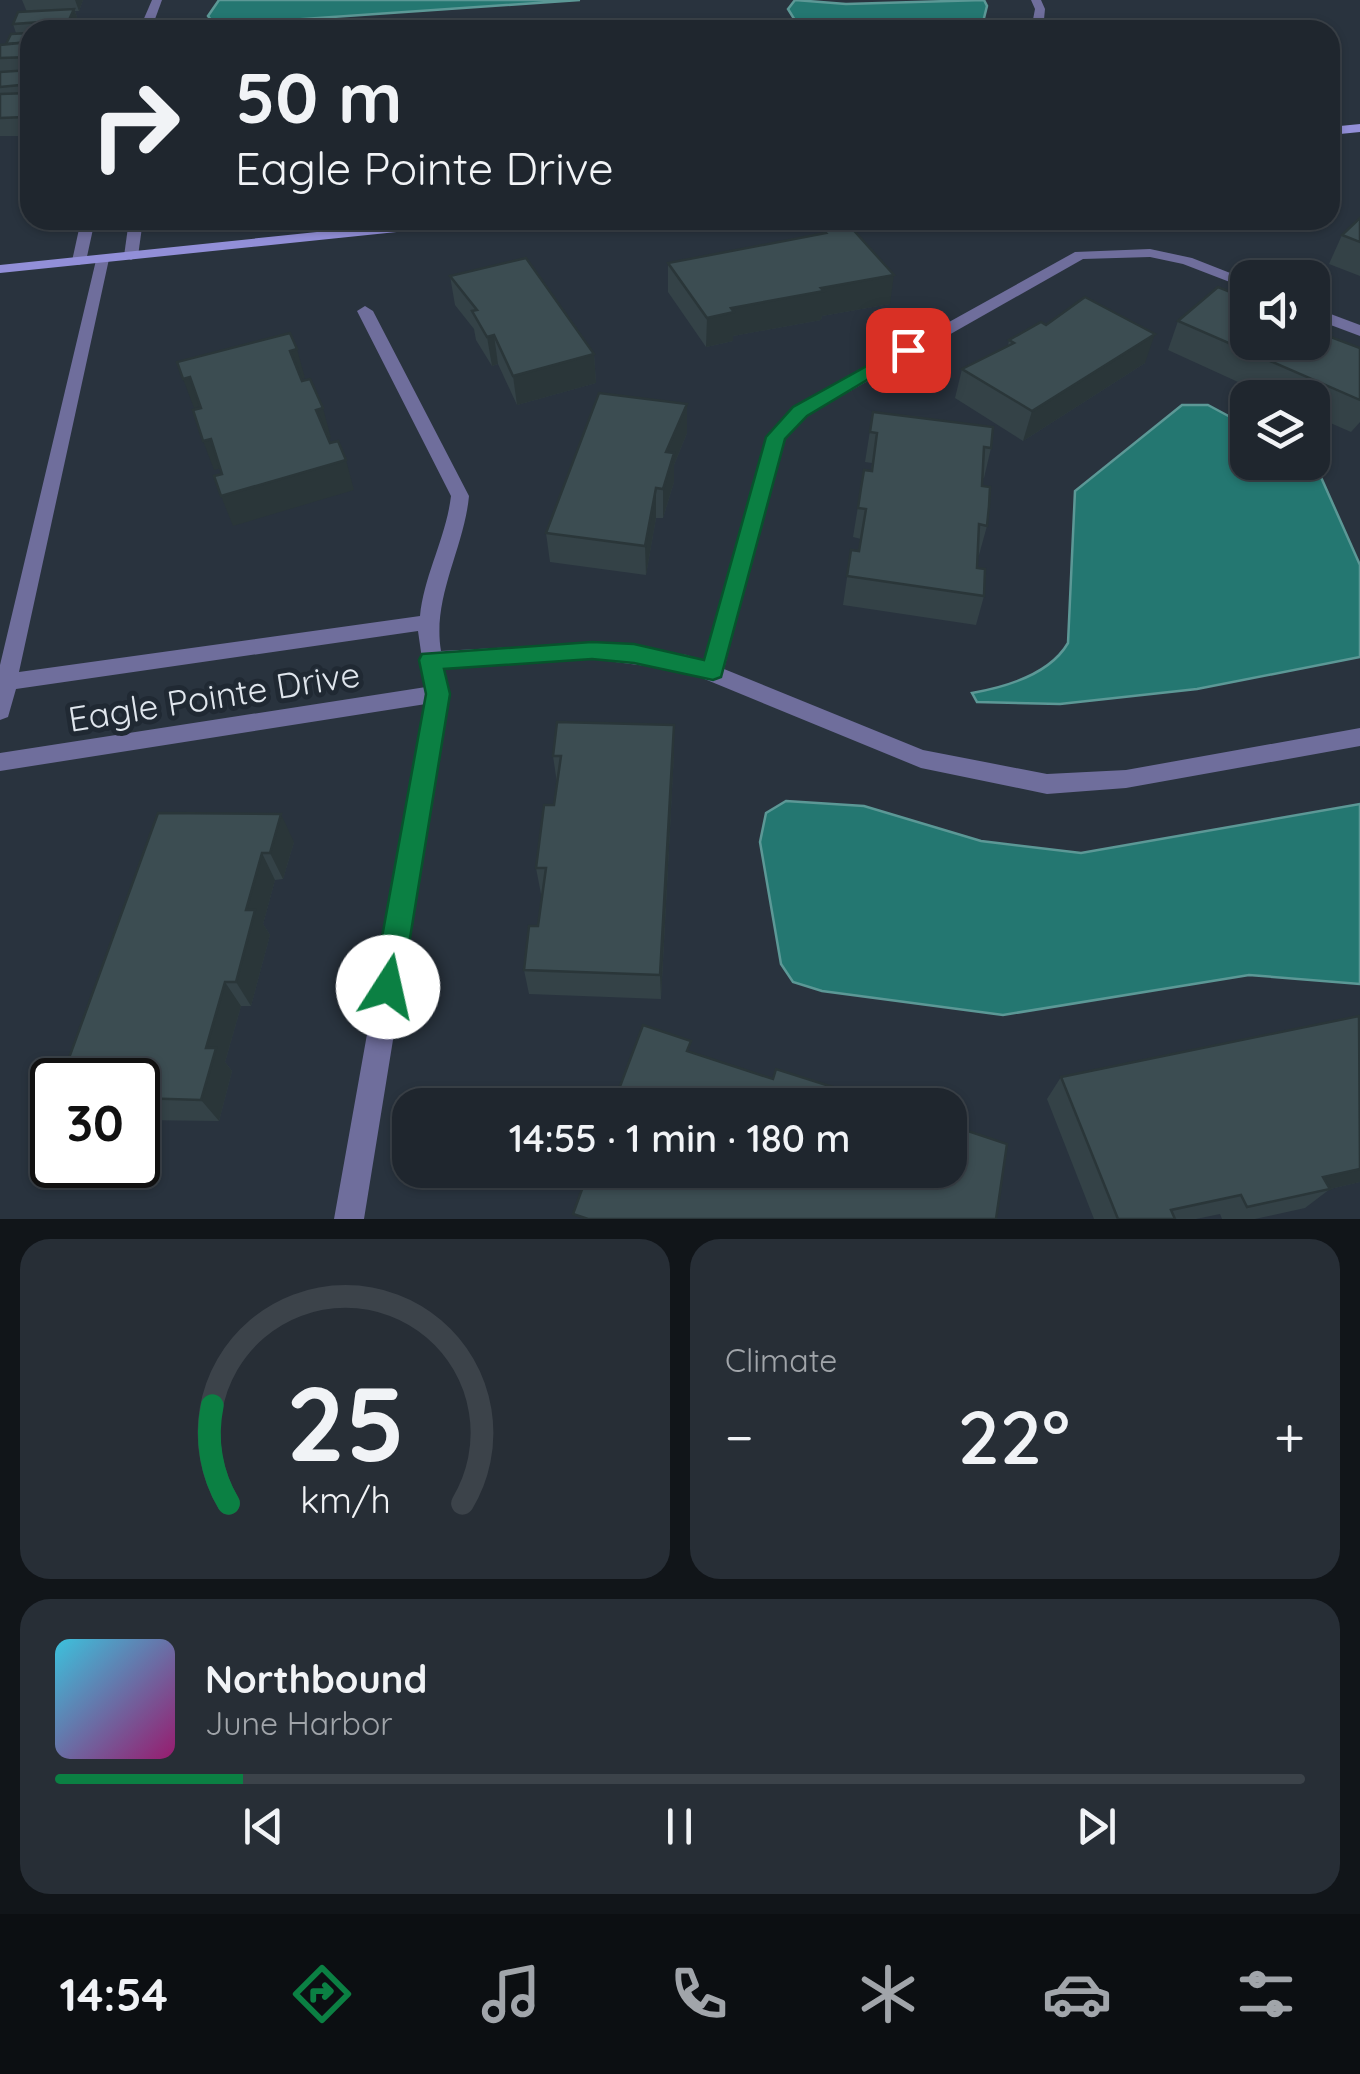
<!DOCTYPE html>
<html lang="en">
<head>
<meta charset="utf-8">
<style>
	:root { --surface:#1f262e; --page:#272e36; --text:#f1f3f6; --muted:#a1a5aa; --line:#3c434a; --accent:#0b8043 }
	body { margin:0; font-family:Quicksand,sans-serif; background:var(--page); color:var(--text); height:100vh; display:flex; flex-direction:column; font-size:38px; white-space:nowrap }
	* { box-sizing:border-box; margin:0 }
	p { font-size:32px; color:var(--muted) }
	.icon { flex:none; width:55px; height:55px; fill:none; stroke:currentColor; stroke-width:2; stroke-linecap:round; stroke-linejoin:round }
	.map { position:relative; height:1219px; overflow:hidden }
	.panel { display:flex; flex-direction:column; gap:20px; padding:20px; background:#111519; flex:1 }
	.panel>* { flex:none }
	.hud { position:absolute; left:20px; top:20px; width:1320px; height:210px; border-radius:30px; box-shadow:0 2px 8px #0004,0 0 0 2px var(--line); background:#1f262e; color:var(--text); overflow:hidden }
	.tools { position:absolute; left:1230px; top:260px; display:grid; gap:20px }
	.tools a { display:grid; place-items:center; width:100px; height:100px; border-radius:20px; background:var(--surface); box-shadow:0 2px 8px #0004,0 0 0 2px var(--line); font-size:50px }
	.speed { position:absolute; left:30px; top:1058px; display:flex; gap:20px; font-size:50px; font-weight:700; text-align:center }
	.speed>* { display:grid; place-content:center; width:130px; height:130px; border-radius:50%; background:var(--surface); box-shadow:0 2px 8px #0004,0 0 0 2px var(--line); line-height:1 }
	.speed .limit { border:5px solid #111; border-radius:15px; background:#fff; color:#111 }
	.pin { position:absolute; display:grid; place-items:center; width:85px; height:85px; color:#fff; margin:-42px; border-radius:20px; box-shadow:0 5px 15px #0006 }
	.me { position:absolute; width:110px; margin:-55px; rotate:10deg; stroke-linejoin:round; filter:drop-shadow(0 0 8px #0008) }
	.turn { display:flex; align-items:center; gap:35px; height:210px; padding:0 50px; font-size:45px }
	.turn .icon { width:130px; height:130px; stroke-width:2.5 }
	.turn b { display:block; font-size:70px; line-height:85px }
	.big { font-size:75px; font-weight:600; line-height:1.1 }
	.panel .widget { flex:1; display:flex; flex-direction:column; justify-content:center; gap:15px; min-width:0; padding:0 35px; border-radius:30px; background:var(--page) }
	.panel .dial { align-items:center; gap:0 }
	.dial svg { height:260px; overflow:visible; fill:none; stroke:var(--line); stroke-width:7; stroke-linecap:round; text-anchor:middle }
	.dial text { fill:var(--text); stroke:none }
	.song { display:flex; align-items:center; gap:30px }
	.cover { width:120px; height:120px; border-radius:15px; background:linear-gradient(135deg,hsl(190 70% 55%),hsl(320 70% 35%)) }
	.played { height:10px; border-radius:5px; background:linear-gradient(90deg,var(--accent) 15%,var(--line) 15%) }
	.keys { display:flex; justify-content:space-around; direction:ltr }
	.heat { display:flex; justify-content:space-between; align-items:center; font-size:55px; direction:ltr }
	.panel .tiles { flex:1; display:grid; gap:20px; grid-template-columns:1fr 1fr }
	.widget:last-child { grid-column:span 2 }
	.trip { position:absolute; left:392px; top:1088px; width:575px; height:100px; border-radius:30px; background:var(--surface); box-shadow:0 2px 8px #0004,0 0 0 2px var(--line); font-weight:600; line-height:100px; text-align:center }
	.tab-bar { display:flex; height:160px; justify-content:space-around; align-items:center; background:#0c0f12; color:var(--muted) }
	.tab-bar .icon { width:70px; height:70px }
	.tab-bar .active { color:var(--accent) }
	.tab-bar b { font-size:45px; color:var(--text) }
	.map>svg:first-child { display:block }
</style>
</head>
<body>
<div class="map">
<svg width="1360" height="1219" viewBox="0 0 1360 1219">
	<rect width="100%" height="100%" fill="#29333e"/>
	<g fill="#247771" stroke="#5c9896" stroke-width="2.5">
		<path d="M219,0H580L260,22L211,20L208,16Z"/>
		<path d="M795,0L846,4L984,0L987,6L981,30H801L788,9Z"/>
		<path d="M1208,405L1247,426L1248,462L1310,463L1316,466L1360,565V657L1197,689L1060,704L977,702L972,693C1006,687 1050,674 1068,643L1075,491L1182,405Z"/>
		<path d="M786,801L864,806L981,841L1081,853L1360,804V984L1249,975L1003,1015L822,991L793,982L781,964L760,842L766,813Z"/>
	</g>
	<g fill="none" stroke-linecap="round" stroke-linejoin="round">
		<g fill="#6f6e9c" fill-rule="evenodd">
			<path d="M152,0H162L151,30H139Z"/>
			<path d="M1031,0H1041L1045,9L1043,30H1031L1035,9Z"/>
			<path d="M531,27H569L575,30H525Z"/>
			<path d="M81,220H95L86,261L79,265L72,261Z"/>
			<path d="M129,220H143L138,256L131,260L124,256Z"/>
			<path d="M1150,249L1192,258L1248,280V289L1183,264L1150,257L1083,259L806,416L783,439L724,669L923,750L1047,774L1126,770L1360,728V746L1126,788L1047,794L921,768L685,671L592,659L444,667L449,694L364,1219H334L426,704L0,771V753L426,687L418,631L16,689L8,717L0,720V665L97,256H107L109,259L19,672L420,616C424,575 446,538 451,496L357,311L365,306L373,311L469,496C464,549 432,597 441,651L592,643L687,655L705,662L766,437L794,408L1075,252Z"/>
			<path d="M1312,307L1360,325V336L1312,318Z"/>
		</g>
		<g fill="#928fd8" fill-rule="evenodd">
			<path d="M1360,124V132L1330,135V127Z"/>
			<path d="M433,220H481L474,224L0,273V265Z"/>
		</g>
	</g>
	<g fill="#344247">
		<path d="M22,0H83L79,11H75L77,17L72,29L30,30V32L16,33L13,24L27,12Z"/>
		<path d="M30,33V136H0V45L6,44Z"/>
		<path d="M1360,218V276L1329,264L1342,235Z"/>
		<path d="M823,230L890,304L822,316L821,320L733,336V341L706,347L668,292V263L823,233Z"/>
		<path d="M450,276L594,354L596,383L517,405L498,364L492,366L476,340L474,329L455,305Z"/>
		<path d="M1178,321L1329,336L1360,348V422L1351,432L1312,415V398H1273L1168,350Z"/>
		<path d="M1009,340L1145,363L1023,441L955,398L962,369L1008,346Z"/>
		<path d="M873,412L991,448L984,478H982V486L987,526L979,555H978L977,568L984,596L976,625L843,605L851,550L859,551L861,539L853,537L861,488L871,471L872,463L865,462Z"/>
		<path d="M687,433L674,465V482L663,518H656L646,575L550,562L546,533Z"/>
		<path d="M674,725V753L661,999L529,994L524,970L538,926L542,894H541L536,868L554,805L557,783L553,756Z"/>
		<path d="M158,813L294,842L283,879L275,880L263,924L270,935L251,1006H241L225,1062L232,1071L219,1121L138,1120V1080Z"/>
		<path d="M1360,1017V1182L1330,1189L1305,1208L1255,1219H1222L1220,1214L1196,1219H1094L1047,1099L1061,1077Z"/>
	</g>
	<g fill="#2a3639">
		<path d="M75,0H83L79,11Z"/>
		<path d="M74,9L77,17L72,29L69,20Z"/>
		<path d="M30,109V129L25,117Z"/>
		<path d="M894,275L890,304L822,316L821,320L733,336V341L706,347L707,318L731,308L821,288Z"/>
		<path d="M1155,334L1145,363L1023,441L1032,411Z"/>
		<path d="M494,335L498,364L492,366L487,337Z"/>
		<path d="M297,349L305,378L299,380L290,351Z"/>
		<path d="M594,354L596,383L517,405L513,376Z"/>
		<path d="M190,377L201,406L194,408L183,379Z"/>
		<path d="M687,404V433L674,465V482L663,518V489L666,452Z"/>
		<path d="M323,408L331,438L324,440L316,410Z"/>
		<path d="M211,439L222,468L214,470L203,441Z"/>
		<path d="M346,460L354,490L233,526L221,496Z"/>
		<path d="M656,488V518L646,575L645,546Z"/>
		<path d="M674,725V753L661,999L660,975Z"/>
		<path d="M281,814L294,842L283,879L270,853Z"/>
		<path d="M262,853L275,880L263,924L270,935L251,1006L236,982L246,910Z"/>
		<path d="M225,982L241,1006L225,1062L232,1071L219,1121L201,1100L206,1048Z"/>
		<path d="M1360,1169V1182L1300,1196L1323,1177Z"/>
	</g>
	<g fill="#3c4d52" stroke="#2a3639" stroke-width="2.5">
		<path d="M74,9L69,20L13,24L18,12Z"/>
		<path d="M30,33V42L6,44L11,34Z"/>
		<path d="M30,42V57L0,58V45Z"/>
		<path d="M30,70V84L0,87V72Z"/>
		<path d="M30,93V109L25,117L0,118V94Z"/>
		<path d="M1360,218V242L1342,235Z"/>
		<path d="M848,224L894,275L821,288L824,291L731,308L734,312L707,318L668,263L826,233L823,230Z"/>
		<path d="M526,258L594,354L513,376L494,335L487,337L472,311L477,310L450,276Z"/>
		<path d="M1218,287L1248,299V342H1312V326L1331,333L1328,336L1360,348V400L1178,321Z"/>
		<path d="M1085,297L1155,334L1032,411L962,369L1014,343L1009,340L1041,322L1046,325Z"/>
		<path d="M290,333L297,349L290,351L302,381L310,379L323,408L316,410L330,443L338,441L346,460L221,496L214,476L222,474L211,439L203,441L193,410L201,408L190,377L183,379L177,362Z"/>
		<path d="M599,393L687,404L666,452L674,453L663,489L656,488L645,546L546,533Z"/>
		<path d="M873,412L993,427L991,448L984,447L982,486L990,487L989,506L987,526L979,524L977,568L985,569L984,596L847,576L851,550L859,551L866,509L858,508L861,488L864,470L872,471L877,433L870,432Z"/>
		<path d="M557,722L674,725L660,975L524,970L529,926H538L546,868H536L544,805H554L561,756H553Z"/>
		<path d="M158,813L281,814L270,853H262L246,910H255L236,982H225L206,1048H216L201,1100L138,1098V1080H61Z"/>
		<path d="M1359,1016L1360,1169L1323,1177L1330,1189L1247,1207L1241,1195L1171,1210L1175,1219H1118L1061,1077Z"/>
		<path d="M643,1025L691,1041L687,1051L773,1079L776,1069L861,1096L860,1105H613Z"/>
		<path d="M953,1126L1007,1144L996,1219H588L573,1214L589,1170H950V1138Z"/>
	</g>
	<path fill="#0b8043" stroke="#07532c" stroke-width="2.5" d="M901,347L917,350L807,416L785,439L721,677L713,680L634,663L592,659L444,669L450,694L402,987L398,997L388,1001L377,997L373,987L426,694L419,660L422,654L592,642L634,644L704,660L766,437L793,407Z"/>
	<g text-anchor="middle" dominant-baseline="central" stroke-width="10" stroke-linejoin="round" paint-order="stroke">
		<g font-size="35" fill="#e0e6ed" stroke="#202933">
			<text transform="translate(214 696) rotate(-9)">Eagle Pointe Drive</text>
		</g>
	</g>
</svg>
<div class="tools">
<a><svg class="icon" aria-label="sound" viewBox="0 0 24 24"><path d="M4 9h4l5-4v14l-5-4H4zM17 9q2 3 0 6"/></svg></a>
<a><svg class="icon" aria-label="layers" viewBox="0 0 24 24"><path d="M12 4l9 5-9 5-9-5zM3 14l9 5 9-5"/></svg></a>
</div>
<div class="speed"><div class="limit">30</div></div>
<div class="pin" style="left:908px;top:350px;background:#d93025"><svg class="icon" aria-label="arrive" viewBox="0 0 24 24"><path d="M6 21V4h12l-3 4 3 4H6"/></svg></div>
<svg class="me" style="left:388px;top:987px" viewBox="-20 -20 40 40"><circle r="19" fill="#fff"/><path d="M0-13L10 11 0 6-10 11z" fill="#0b8043"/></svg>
<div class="trip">14:55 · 1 min · 180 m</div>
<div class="hud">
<div class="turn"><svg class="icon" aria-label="right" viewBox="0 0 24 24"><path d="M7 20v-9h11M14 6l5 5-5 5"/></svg><div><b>50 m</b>Eagle Pointe Drive</div></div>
</div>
</div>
<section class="panel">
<div class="tiles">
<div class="widget dial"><svg viewBox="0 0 100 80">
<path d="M14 69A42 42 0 1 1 86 69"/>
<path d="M14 69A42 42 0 0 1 9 39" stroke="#0b8043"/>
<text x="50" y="56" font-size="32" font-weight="700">25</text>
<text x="50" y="72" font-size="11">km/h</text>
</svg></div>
<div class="widget"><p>Climate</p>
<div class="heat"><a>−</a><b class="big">22°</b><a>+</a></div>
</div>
<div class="widget">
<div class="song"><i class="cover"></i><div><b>Northbound</b><p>June Harbor</p></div></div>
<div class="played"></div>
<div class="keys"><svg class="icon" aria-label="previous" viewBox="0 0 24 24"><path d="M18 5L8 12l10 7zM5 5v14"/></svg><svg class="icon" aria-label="pause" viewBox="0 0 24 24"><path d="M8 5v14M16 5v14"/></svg><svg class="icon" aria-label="next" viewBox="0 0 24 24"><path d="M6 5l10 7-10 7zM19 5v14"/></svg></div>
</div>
</div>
</section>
<nav class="tab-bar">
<b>14:54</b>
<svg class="icon active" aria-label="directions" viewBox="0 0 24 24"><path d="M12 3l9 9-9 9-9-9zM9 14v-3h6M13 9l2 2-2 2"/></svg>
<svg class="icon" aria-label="music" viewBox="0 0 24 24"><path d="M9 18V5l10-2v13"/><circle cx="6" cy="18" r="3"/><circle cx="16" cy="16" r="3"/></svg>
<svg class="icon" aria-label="phone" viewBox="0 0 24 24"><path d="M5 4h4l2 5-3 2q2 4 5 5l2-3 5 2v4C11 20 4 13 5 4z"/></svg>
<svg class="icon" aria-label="climate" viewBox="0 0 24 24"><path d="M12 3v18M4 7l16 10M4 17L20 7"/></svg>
<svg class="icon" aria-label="car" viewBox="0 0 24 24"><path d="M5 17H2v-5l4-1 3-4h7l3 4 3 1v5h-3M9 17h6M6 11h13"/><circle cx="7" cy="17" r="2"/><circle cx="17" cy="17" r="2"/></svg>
<svg class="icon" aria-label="filters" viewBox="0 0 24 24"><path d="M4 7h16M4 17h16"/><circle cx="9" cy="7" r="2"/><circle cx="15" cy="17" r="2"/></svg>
</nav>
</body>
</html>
